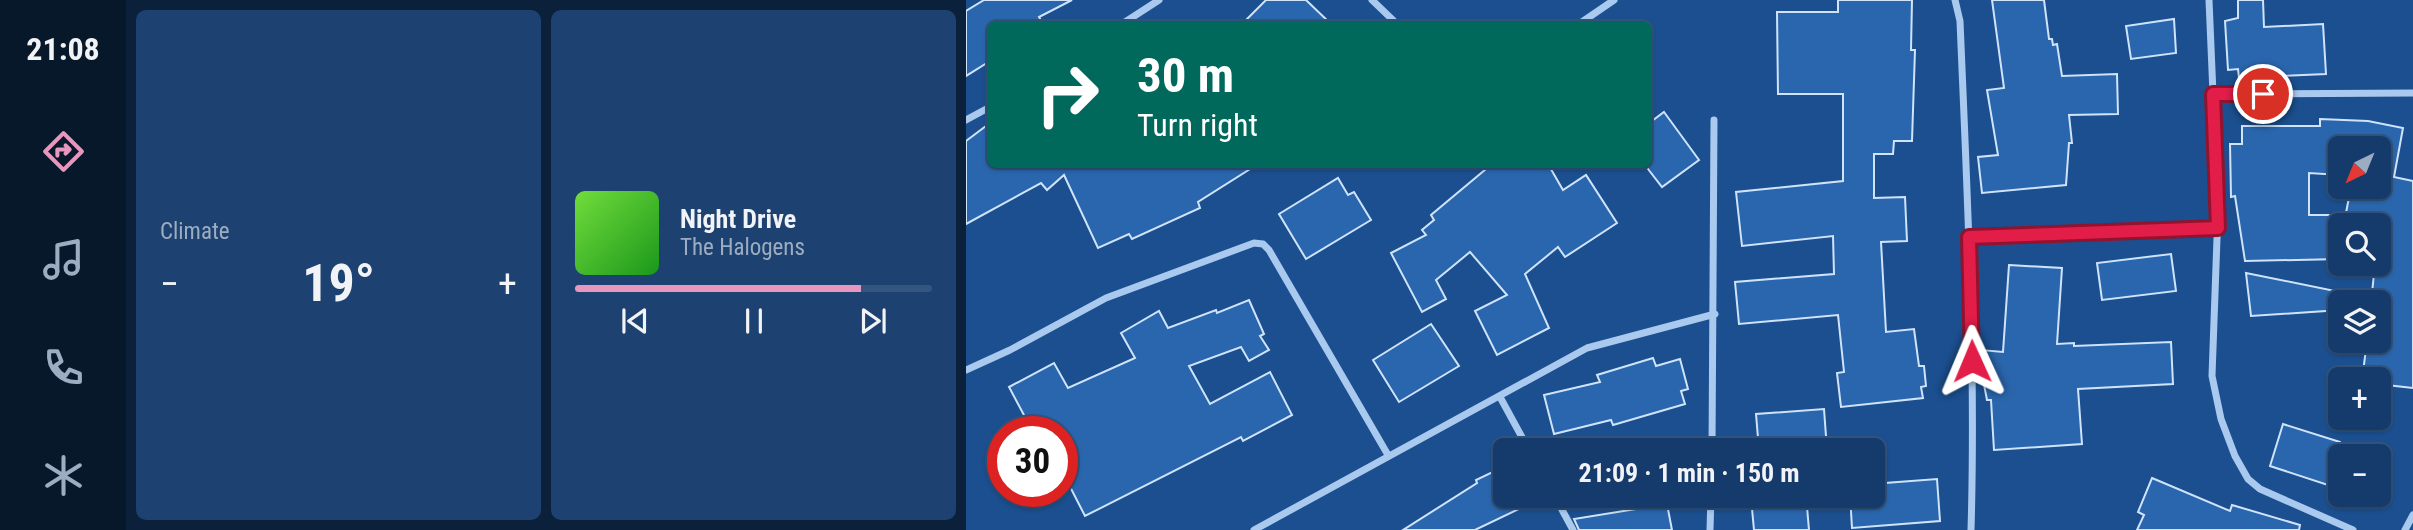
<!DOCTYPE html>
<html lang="en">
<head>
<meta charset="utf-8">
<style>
	:root { --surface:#143b6b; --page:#1d4271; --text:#f1f3f6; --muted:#9dadc1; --line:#33557e; --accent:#e797bd }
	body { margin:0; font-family:"Roboto Condensed",sans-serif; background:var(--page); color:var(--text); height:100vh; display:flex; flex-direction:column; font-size:26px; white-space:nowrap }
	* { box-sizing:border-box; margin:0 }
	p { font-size:23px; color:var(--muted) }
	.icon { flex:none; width:38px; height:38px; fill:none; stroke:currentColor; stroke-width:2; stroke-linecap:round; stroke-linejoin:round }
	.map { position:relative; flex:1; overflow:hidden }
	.sheet { display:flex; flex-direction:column; gap:10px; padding:10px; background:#0b203b; width:840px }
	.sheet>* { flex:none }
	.guide { position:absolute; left:21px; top:21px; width:665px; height:147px; border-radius:10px; box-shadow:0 2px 5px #0004,0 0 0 2px var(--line); background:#00695c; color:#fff; overflow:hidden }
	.needle { width:46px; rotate:223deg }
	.buttons { position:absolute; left:1362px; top:136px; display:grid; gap:14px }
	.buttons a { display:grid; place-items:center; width:63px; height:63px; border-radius:10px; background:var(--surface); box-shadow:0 2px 5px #0004,0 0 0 2px var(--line); font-size:35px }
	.speed { position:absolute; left:21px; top:416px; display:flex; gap:14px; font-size:35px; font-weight:700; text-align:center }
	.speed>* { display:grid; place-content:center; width:91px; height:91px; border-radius:50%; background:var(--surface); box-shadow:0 2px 5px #0004,0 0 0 2px var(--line); line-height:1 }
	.speed .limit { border:10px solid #d22; background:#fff; color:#111 }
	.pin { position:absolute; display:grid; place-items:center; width:60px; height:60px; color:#fff; margin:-30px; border:4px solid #fff; border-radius:50%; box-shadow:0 2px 7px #0007 }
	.me { position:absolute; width:77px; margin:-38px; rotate:359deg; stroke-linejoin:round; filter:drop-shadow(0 0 5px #0008) }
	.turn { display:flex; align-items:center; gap:24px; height:147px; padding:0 35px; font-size:32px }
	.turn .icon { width:91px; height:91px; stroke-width:2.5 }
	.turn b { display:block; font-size:49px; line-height:60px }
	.big { font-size:52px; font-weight:700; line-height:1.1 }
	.sheet .widget { flex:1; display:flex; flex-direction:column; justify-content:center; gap:10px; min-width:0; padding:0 24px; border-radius:10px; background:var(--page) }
	.song { display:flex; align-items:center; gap:21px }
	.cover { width:84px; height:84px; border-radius:10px; background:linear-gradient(135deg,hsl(100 70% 55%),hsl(120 70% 35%)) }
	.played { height:7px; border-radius:4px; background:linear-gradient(90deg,var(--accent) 80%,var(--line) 80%) }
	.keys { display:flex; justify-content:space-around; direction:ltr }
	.heat { display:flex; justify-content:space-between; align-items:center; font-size:38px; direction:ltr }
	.sheet .tiles { flex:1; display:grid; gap:10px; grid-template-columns:repeat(2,1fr) }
	.trip { position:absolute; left:527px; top:438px; width:392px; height:70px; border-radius:10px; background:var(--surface); box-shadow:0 2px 5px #0004,0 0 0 2px var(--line); font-weight:700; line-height:70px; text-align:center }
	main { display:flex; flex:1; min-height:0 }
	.menu { display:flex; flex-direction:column; width:126px; justify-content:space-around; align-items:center; background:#08182b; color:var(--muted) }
	.menu .icon { width:49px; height:49px }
	.menu .selected { color:var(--accent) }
	.menu b { font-size:32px; color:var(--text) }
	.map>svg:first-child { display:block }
</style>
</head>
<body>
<main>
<nav class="menu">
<b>21:08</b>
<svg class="icon selected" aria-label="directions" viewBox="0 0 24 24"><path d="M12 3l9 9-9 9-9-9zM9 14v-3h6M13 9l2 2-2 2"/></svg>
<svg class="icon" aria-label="music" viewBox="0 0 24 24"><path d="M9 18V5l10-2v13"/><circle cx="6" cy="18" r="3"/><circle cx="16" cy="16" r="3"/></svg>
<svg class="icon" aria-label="phone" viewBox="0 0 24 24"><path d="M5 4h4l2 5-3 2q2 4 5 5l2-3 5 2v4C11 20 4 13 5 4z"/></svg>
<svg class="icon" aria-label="climate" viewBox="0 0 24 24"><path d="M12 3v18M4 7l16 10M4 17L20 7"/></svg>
</nav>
<section class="sheet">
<div class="tiles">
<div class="widget"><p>Climate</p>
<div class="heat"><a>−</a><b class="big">19°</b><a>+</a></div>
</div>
<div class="widget">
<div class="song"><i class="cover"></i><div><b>Night Drive</b><p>The Halogens</p></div></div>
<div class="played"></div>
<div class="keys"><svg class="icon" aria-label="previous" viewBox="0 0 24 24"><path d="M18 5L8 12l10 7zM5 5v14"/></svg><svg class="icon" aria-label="pause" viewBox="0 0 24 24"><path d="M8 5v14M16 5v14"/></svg><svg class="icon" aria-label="next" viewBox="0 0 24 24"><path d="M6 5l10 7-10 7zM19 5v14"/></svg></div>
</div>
</div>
</section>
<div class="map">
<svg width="1447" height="530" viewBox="0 0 1447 530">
	<rect width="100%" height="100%" fill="#1b4f8f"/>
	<g fill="#2a66ad" stroke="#cfe3fa" stroke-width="2">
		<path d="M18,0H106L73,17L77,24H24V61L0,76V11Z"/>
		<path d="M300,0H340L365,24H276Z"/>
		<path d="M872,0H946L945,50H949L946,141H928L927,154H908V198L939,197L941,241L915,242L920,332L948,329L953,366H958L960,386L955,387L957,398L875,407L871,373L878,372L872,315L773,324L769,282L868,274L867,236L776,246L770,192L877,181V94H812L811,12H872Z"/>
		<path d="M1026,0H1078L1083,39H1086L1087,45L1091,44L1096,76L1151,74L1152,114L1103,115L1106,143H1103L1100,185L1016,193L1012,157L1032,155L1021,90L1038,88Z"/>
		<path d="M1272,0H1297L1298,27L1357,24L1360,74L1273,78L1272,69L1262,70L1259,21L1272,18Z"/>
		<path d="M1208,19L1210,53L1165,59L1160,26Z"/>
		<path d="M698,112L733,160L696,187L682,169V124Z"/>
		<path d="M1354,119L1402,121L1437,128L1428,177L1447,181V388L1412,384V380H1396L1401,341H1412V303H1405L1409,264H1412V224L1379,218L1385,187H1412V149H1374V175L1343,173V215H1374V259L1279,261L1269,196L1265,197L1264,144H1276V126H1354Z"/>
		<path d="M24,123V164H292L232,202L234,208L166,239L163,234L132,248L98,175L81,190L75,183L0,224V141Z"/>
		<path d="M526,164H582L597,190L620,175L651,223L599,257L592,247L559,274L583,328L531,355L509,311L541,295L504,252L470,280L480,299L456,312L425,253L460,235L456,230L468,220L465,215Z"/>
		<path d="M372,178L382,195L388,192L405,220L340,259L313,214Z"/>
		<path d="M1205,254L1210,291L1136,300L1131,263Z"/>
		<path d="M1043,265L1096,268L1091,344L1108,343V346L1205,342L1207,384L1112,389L1116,444L1028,450L1025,400H1021L1014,364L1015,350L1037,352Z"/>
		<path d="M1280,273L1374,292V310L1285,316Z"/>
		<path d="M283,300L298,334L294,336L303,350L283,361L275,347L223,366L244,404L304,372L326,415L277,441L275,437L119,516L96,471V432H67L43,387L88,363L102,388L169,358L155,333L193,311L202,328L250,310L251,313Z"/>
		<path d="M465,324L493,366L433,402L407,360Z"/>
		<path d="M687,358L690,366L714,359L722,389L715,391L719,404L647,425L645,420L588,434L578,395L634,382L631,375Z"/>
		<path d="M858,409L861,450H793L790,414Z"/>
		<path d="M1317,424L1374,442V467L1368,487L1304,466Z"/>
		<path d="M539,466V495H582L509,530H437L511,483L510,480Z"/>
		<path d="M1186,478L1264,511L1266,505L1334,525L1333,530H1171L1178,515L1172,512Z"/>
		<path d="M971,479L974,521L886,528L884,495H906V484Z"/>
		<path d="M840,495L843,530H788L785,498Z"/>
		<path d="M701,504L706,530H613L608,519Z"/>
	</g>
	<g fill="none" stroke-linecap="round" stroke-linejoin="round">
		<g stroke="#a9c9ee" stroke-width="7">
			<path d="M406,0L431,24"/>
			<path d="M989,0L994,21C1001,190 1010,360 1005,530"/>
			<path d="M1243,0L1252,211L1246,376L1255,419L1269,456L1282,479L1294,489L1387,530"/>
			<path d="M156,24L193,0"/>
			<path d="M613,24L648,0"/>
			<path d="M1247,94L1447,93"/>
			<path d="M0,120L24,107"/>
			<path d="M1003,237L1252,228"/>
			<path d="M0,370L44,350L140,298L288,243L297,244L303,250L422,455"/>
			<path d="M534,397L563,450"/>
			<path d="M746,450L748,120"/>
			<path d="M588,495L607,530"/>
			<path d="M288,530L621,348L749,314"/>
			<path d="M744,530L745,495"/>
			<path d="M1439,530L1447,515"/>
		</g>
	</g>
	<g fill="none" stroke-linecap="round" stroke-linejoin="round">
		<defs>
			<path id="route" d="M1006,361L1003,237L1252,228L1247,94H1297"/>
		</defs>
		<use href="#route" stroke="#92132f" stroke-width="18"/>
		<use href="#route" stroke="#e11d48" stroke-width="12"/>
	</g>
</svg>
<div class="buttons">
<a><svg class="needle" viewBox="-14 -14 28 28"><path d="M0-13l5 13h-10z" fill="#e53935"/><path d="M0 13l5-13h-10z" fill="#9dadc1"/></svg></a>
<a><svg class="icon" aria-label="search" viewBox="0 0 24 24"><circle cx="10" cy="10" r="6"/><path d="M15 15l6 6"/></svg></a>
<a><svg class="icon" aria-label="layers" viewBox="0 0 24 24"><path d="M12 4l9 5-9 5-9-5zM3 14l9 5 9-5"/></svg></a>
<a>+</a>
<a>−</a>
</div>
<div class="speed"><div class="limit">30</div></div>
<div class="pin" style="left:1297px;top:94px;background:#d93025"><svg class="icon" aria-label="arrive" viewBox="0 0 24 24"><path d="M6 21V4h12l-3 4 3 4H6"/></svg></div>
<svg class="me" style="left:1006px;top:361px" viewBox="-20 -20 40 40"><path d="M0-17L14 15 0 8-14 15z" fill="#e11d48" stroke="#fff" stroke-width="4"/></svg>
<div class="trip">21:09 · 1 min · 150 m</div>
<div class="guide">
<div class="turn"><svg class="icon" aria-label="right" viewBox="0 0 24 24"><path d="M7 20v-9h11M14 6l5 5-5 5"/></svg><div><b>30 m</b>Turn right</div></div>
</div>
</div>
</main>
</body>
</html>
